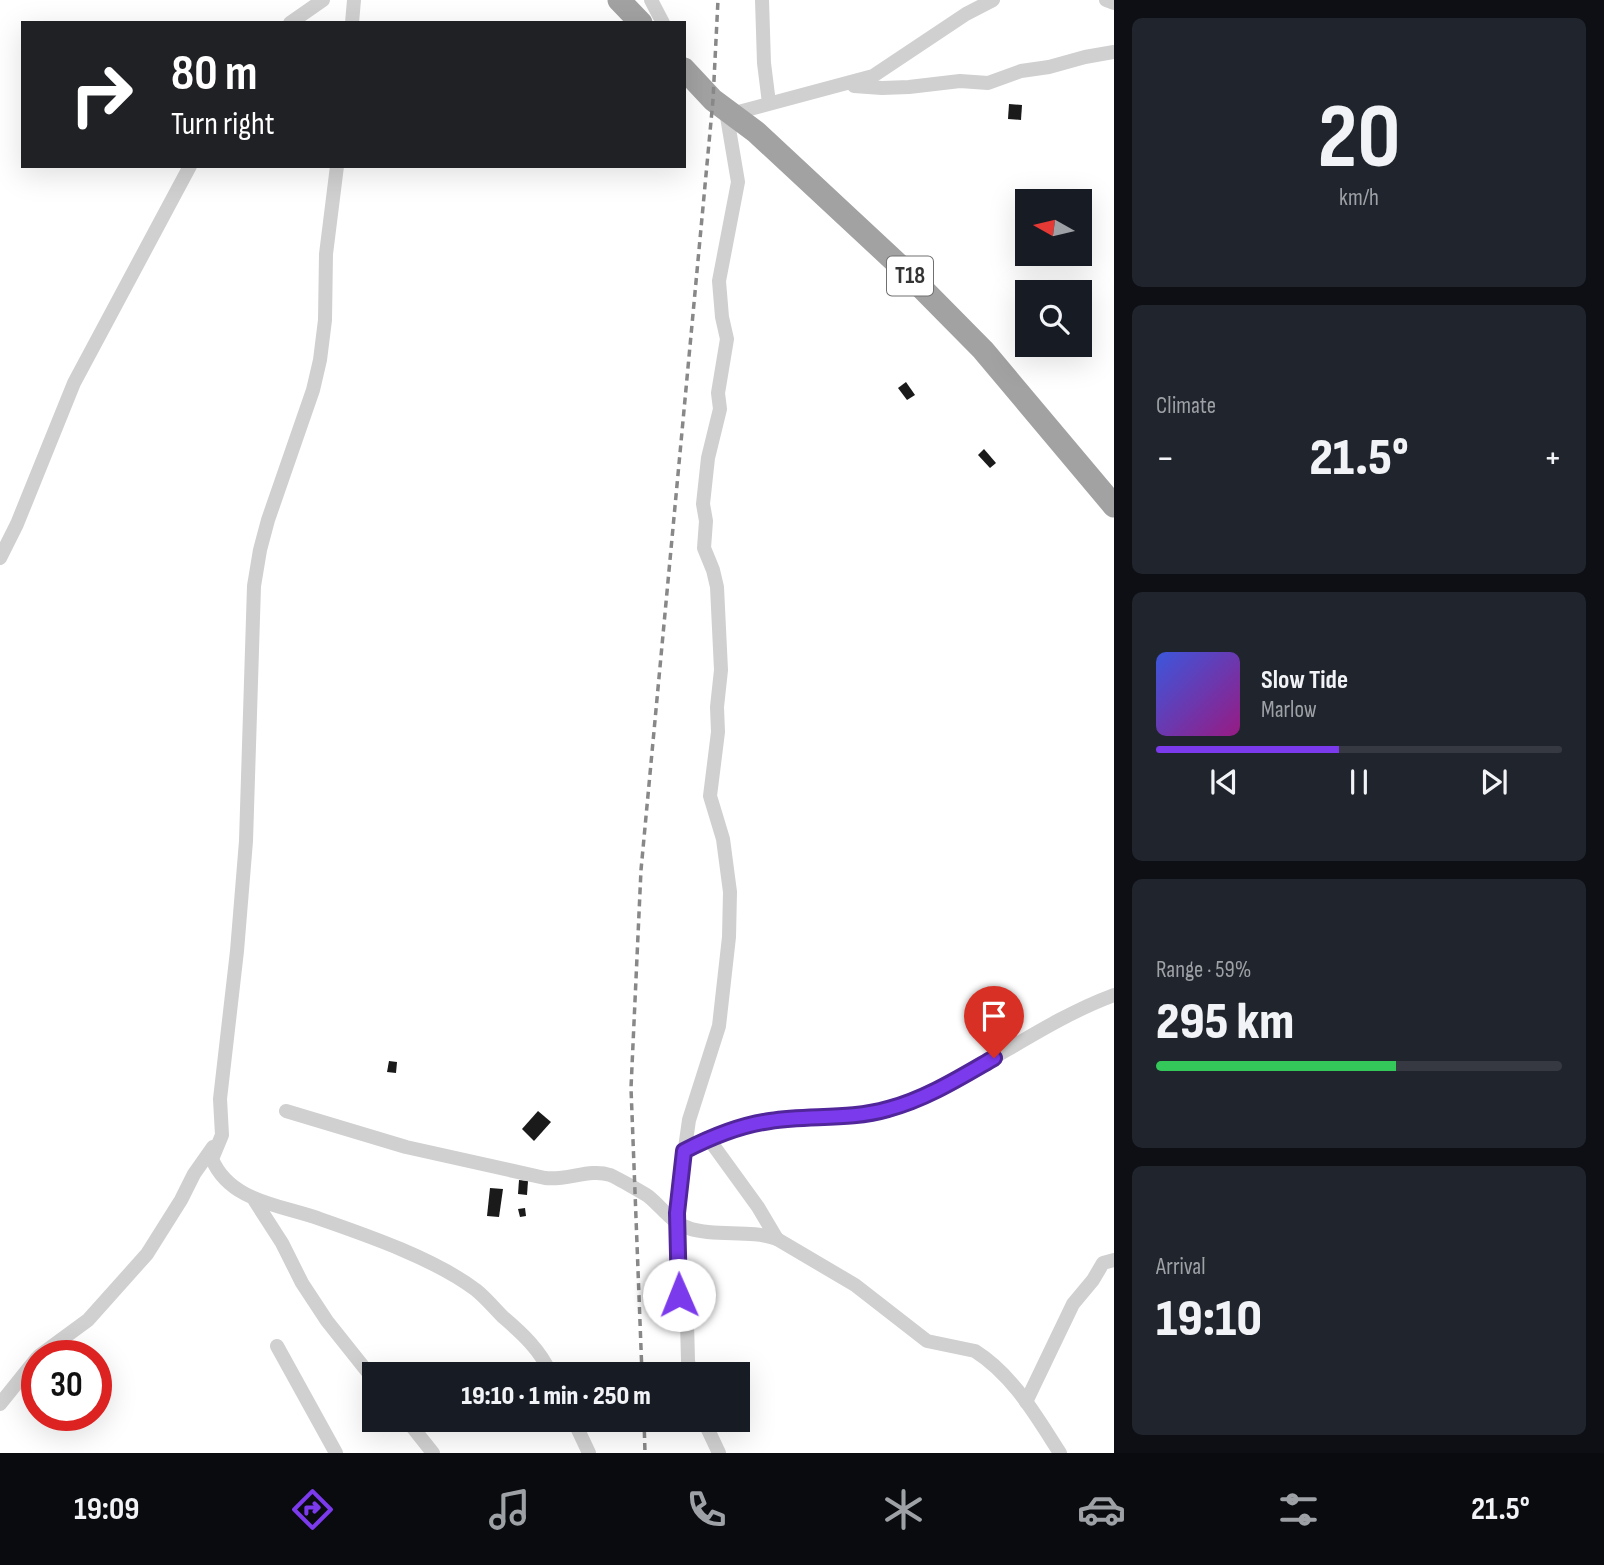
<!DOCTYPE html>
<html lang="en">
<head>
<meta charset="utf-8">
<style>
	:root { --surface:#171b24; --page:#20242c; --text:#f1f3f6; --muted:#9ea1a6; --line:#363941; --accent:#7c3aed }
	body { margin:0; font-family:"Sofia Sans Condensed",sans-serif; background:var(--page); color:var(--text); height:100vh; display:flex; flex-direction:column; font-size:26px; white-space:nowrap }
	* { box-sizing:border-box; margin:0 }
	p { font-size:23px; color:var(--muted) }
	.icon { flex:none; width:38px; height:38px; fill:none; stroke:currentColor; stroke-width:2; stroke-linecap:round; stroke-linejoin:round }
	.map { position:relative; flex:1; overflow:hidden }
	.drawer { display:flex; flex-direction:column; gap:18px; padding:18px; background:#0d0f14; width:490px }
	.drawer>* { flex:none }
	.banner { position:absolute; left:21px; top:21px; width:665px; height:147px; border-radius:0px; box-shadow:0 7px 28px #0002; background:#202124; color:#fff; overflow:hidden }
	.needle { width:46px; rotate:278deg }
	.controls { position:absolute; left:1015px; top:189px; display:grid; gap:14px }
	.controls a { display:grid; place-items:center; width:77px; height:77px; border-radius:0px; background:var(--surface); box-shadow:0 7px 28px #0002; font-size:35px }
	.speed { position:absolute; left:21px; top:1340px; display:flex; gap:14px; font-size:35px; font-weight:700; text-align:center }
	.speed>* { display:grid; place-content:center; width:91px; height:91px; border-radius:50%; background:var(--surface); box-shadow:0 7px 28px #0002; line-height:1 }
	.speed .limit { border:10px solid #d22; background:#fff; color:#111 }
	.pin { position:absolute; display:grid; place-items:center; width:60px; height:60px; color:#fff; margin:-72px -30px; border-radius:50% 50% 50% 0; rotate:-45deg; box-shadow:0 0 7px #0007 }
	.pin .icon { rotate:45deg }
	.me { position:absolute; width:77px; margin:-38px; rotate:359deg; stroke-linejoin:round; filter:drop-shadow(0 0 5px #0008) }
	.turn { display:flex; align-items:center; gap:24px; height:147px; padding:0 35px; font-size:32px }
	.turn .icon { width:91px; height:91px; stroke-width:2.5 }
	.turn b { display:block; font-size:49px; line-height:60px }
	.big { font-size:52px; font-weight:800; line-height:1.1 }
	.drawer .card { flex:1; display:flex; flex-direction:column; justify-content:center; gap:10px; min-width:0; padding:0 24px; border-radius:10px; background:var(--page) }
	.drawer .dial { align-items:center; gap:0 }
	.dial b { font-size:91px; line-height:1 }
	.song { display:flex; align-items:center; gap:21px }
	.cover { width:84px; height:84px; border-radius:10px; background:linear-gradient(135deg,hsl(230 70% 55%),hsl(310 70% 35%)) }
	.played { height:7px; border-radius:4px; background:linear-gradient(90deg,var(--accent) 45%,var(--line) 45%) }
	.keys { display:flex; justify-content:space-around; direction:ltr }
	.heat { display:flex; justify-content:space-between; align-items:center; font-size:38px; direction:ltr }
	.charge { height:10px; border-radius:5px; background:linear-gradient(90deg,#34c759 59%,var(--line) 0) }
	.trip { position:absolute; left:362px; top:1362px; width:388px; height:70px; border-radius:0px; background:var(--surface); box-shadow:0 7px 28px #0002; font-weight:800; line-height:70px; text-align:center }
	.dock { display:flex; height:112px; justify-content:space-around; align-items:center; background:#090b0e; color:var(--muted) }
	.dock .icon { width:49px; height:49px }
	.dock .on { color:var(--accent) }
	.dock b { font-size:32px; color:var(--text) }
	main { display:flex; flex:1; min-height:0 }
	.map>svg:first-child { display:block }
</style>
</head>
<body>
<main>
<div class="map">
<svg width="1114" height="1453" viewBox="0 0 1114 1453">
	<rect width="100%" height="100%" fill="#fff"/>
	<g fill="#1a1a1a">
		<path d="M1009,104L1022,105L1021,120L1008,119Z"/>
		<path d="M906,382L915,395L907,400L898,388Z"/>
		<path d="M984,449L996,463L990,468L978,455Z"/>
		<path d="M389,1061L397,1062L396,1073L387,1072Z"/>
		<path d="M538,1111L551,1122L534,1141L522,1129Z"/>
		<path d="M519,1180L528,1181L527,1195L518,1194Z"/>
		<path d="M490,1188L503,1189L499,1217L487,1216Z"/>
		<path d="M525,1208L526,1216L520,1217L518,1209Z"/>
	</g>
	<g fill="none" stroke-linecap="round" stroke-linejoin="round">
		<g stroke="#d0d0d0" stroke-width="14">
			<path d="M651,0L663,23"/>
			<path d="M762,0L764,63L769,103"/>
			<path d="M1106,0L1114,3"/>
			<path d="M290,23L323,0"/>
			<path d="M352,23L354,0"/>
			<path d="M854,86L882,88L909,87L960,81L988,83L1021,71L1049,67L1085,57L1114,52"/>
			<path d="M731,114L873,76L966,14L993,0"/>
			<path d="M337,166L326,254L325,320L320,360L313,390L268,520L260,550L254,586L246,841L237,951L220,1099L222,1135L212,1159C230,1202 281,1205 320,1219C369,1236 435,1259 476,1290C486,1298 494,1308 503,1317C523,1334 540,1350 551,1374"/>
			<path d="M0,558L17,524L74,383L190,166"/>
			<path d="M286,1111L406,1147L545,1178C567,1181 590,1168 610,1175C614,1176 645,1194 648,1196C663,1208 671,1223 691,1229C719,1237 750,1229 777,1239L855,1285L927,1341L975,1351C1013,1375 1036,1416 1060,1453"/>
			<path d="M708,1138L758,1207L777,1239"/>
			<path d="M684,1151C711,1137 739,1126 769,1121C808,1114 848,1119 886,1110C905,1106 923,1096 940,1087C999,1058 1052,1018 1114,995"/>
			<path d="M255,1201L282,1243L302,1283L327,1321L374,1380"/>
			<path d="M277,1346L336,1453"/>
			<path d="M39,1356L88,1320L147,1254L181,1200L194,1174L213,1147"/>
			<path d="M691,1374L688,1361L687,1322L679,1295V1190L689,1120L719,1026L729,937L730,892L723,839L710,796L718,732L717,707L721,670L717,587L713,570L704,548L706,521L703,504L708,458L720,409L718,393L727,339L722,317L719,281L738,182L726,111"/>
			<path d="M1026,1402L1073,1304L1093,1280L1103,1263L1114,1260"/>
			<path d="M0,1404L37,1358"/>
			<path d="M406,1419L433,1453"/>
			<path d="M573,1419L589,1453"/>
			<path d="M703,1419L719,1453"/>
		</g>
		<g stroke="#a2a2a2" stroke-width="23">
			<path d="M619,0L641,23"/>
			<path d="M684,69L713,100L756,132L900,266L983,350L1114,506"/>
		</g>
		<g stroke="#888" stroke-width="3.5" stroke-dasharray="7 5" stroke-linecap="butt">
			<path d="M642,1374L631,1088L641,870L713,100L718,0"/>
			<path d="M644,1419L645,1453"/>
		</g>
	</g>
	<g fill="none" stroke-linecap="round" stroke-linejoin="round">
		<defs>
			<path id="route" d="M679,1295L677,1213L684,1151C711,1137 740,1125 770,1121C809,1115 850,1120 888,1109C926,1099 961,1077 994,1058"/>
		</defs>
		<use href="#route" stroke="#51269a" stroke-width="18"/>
		<use href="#route" stroke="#7c3aed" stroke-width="12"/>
	</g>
	<g text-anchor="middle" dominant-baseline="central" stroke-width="7" stroke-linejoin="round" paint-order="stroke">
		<rect fill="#fff" stroke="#707070" stroke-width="2" x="887" y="256.5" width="46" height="39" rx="5"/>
		<g font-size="23" font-weight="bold" fill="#333">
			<text x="910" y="276">T18</text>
		</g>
	</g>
</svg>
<div class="controls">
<a><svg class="needle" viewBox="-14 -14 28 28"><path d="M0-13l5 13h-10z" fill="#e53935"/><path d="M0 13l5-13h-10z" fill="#9ea1a6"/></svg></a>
<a><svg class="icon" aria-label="search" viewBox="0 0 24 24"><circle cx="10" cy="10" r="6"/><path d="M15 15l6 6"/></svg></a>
</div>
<div class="speed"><div class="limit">30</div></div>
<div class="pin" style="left:994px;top:1058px;background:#d93025"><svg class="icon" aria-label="arrive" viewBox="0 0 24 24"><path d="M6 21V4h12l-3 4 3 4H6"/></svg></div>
<svg class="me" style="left:679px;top:1295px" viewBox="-20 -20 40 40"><circle r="19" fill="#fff"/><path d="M0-13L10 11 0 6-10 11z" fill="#7c3aed"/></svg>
<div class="trip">19:10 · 1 min · 250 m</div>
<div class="banner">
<div class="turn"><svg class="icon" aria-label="right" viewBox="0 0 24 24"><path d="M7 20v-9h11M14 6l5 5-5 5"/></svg><div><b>80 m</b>Turn right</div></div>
</div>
</div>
<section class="drawer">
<div class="card dial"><b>20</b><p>km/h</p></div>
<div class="card"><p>Climate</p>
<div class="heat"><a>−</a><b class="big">21.5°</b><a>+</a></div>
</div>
<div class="card">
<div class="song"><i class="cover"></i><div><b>Slow Tide</b><p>Marlow</p></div></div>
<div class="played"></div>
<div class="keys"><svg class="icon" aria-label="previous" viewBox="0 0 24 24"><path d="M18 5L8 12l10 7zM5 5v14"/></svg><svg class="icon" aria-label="pause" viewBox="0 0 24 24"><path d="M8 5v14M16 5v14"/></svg><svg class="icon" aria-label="next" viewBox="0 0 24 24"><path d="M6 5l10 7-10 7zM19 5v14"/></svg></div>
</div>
<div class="card"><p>Range · 59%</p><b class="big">295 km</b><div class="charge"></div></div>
<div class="card"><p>Arrival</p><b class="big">19:10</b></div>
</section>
</main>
<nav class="dock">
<b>19:09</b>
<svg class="icon on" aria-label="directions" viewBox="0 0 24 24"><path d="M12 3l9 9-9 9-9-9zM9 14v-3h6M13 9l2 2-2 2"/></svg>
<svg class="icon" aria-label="music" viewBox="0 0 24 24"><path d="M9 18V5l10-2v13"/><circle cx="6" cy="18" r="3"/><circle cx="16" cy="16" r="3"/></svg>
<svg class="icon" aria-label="phone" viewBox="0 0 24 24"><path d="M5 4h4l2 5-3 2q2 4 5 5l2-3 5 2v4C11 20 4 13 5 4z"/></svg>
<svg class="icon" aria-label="climate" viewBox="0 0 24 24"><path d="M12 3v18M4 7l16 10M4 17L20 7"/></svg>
<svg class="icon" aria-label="car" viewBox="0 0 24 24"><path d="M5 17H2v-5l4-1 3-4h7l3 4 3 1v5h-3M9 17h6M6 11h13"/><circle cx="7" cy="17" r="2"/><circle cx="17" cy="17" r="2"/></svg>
<svg class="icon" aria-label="filters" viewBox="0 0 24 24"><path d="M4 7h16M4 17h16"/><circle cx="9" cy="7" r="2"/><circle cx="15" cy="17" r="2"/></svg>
<b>21.5°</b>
</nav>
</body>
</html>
